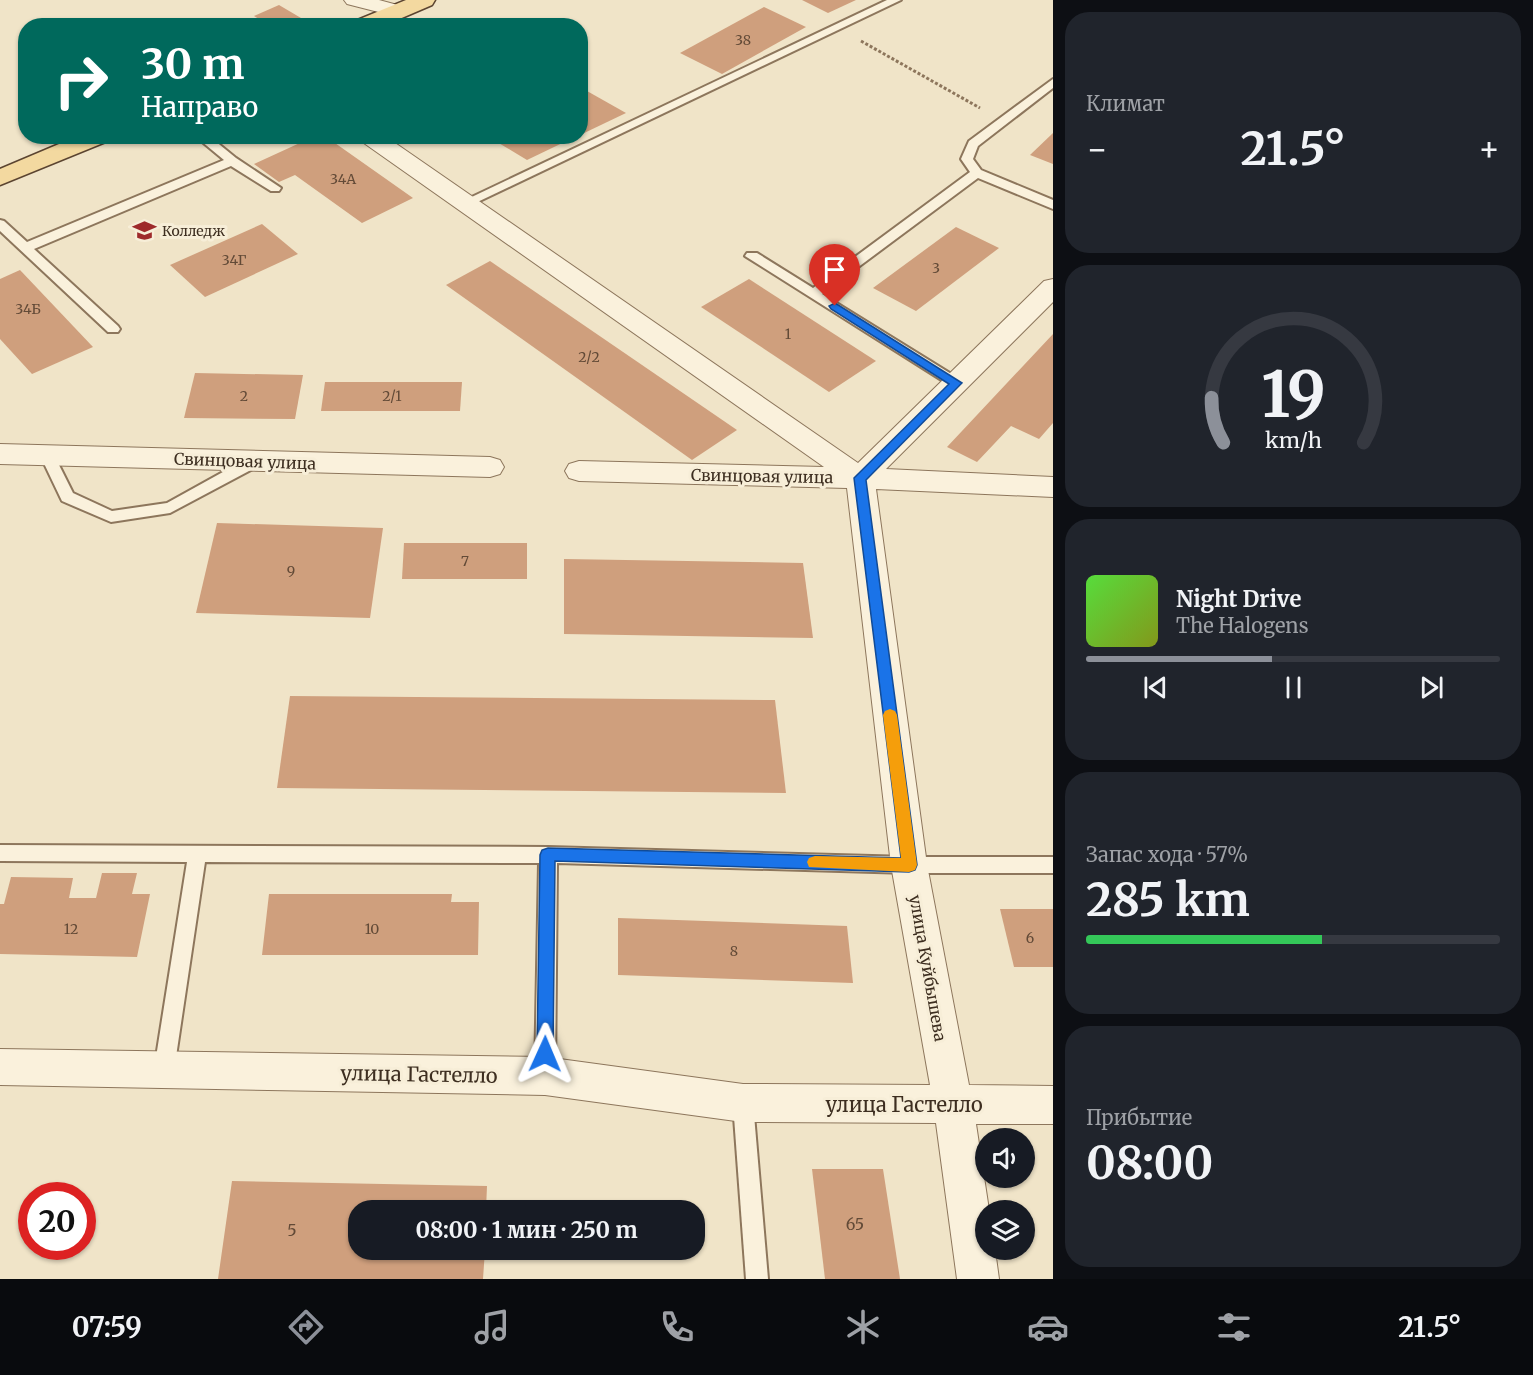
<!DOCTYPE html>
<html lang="ru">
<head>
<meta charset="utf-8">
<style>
	:root { --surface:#171b24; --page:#20242c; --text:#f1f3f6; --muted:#9ea1a6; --line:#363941; --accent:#8c9099 }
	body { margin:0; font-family:Merriweather,serif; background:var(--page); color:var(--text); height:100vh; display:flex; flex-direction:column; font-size:22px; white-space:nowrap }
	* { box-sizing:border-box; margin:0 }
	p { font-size:20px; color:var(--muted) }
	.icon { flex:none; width:33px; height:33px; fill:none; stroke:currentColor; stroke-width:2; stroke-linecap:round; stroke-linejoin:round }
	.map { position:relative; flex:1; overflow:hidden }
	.panel { display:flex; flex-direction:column; gap:12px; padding:12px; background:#0d0f14; width:480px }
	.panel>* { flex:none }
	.top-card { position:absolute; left:18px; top:18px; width:570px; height:126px; border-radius:24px; box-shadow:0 2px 4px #0004; background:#00695c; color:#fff; overflow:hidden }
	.fabs { position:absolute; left:975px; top:1128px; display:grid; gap:12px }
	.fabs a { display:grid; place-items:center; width:60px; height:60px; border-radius:50%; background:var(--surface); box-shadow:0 2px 4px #0004; font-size:30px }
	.speed { position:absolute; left:18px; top:1182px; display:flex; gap:12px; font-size:30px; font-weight:700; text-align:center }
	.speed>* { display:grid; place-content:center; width:78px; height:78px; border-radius:50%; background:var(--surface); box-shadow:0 2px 4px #0004; line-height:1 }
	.speed .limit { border:9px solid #d22; background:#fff; color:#111 }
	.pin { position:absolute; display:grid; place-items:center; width:51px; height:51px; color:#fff; margin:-62px -26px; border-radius:50% 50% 50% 0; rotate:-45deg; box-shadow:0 0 6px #0007 }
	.pin .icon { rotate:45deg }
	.me { position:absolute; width:66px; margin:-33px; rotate:1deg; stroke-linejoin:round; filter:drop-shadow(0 0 4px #0008) }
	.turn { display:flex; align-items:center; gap:21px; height:126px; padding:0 24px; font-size:27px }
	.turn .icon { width:78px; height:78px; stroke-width:2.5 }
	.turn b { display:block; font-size:42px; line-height:51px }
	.big { font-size:45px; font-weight:700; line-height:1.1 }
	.panel .tile { flex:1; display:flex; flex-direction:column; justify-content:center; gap:9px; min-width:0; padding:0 21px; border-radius:24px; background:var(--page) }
	.panel .dial { align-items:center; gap:0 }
	.dial svg { height:156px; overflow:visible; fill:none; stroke:var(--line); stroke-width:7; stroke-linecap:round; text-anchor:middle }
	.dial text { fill:var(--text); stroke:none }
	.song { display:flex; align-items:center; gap:18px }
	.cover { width:72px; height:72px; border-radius:9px; background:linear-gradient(135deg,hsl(110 70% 55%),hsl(70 70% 35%)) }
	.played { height:6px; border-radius:3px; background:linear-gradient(90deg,var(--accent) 45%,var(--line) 45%) }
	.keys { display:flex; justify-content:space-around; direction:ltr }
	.heat { display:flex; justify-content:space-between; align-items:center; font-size:33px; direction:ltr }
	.charge { height:9px; border-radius:4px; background:linear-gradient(90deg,#34c759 57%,var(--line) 0) }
	.trip { position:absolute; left:348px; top:1200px; width:357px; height:60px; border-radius:24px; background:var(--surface); box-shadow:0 2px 4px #0004; font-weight:700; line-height:60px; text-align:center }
	.tabs { display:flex; height:96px; justify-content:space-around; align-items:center; background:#090b0e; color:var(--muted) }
	.tabs .icon { width:42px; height:42px }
	.tabs .selected { color:var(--accent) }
	.tabs b { font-size:27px; color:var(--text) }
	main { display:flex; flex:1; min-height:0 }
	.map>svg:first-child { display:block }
</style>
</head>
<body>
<main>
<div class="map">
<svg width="1053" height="1279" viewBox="0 0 1053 1279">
	<rect width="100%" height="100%" fill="#f0e4c8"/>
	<g fill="#cf9f7d">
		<path d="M802,0H856L828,13Z"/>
		<path d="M279,5L301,18L284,26H270L254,16Z"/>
		<path d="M764,7L806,27L722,74L680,53Z"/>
		<path d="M587,91L626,113L580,135V94Z"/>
		<path d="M1053,133V164L1030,155Z"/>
		<path d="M315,136H325L413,198L362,223L295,175L279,182L254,164Z"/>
		<path d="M496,136H577L527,160L492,139Z"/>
		<path d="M262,224L298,254L205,297L170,265Z"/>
		<path d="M956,227L999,248L916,311L873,288Z"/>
		<path d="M490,261L737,430L692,460L446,285Z"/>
		<path d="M20,270L93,347L32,374L0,339V279Z"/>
		<path d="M749,279L876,361L829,392L701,307Z"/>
		<path d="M1053,334V423L1039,439L1011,426L977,462L947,447Z"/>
		<path d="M195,373L303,375L295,419L184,418Z"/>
		<path d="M325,382H462L460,411H321Z"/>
		<path d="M217,523L383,528L370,618L196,613Z"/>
		<path d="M404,543H527V579H402Z"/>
		<path d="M564,559L803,563L813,638L564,634Z"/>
		<path d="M290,696L775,700L786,793L277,788Z"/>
		<path d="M102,873H137L132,894H150L137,957L0,954V904H4L11,877L73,878L69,898H96Z"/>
		<path d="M269,894H452L451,902H479L478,955H262Z"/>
		<path d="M1000,909H1053V967H1014Z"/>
		<path d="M618,918L847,926L853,983L618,975Z"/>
		<path d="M812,1169H883L900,1279H825Z"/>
		<path d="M232,1181L487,1186L486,1210H358V1250H485L483,1279H218Z"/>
	</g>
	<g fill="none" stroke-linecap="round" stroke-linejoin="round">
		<defs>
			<g id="lane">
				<path d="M887,0H901L467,207L463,208L457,204Z"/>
				<path d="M1053,79V88L978,146L973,159L981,170L1053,200V209L978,178L822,294L961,380L963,383L961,386H951L745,256L747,253H757L813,288L970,172L961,159L969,141Z"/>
				<path d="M195,136H209L236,158L281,188L279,191H271L231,166L34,249L118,326L120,329L118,332H108L0,231V220L4,221L27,242L224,160Z"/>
				<path d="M47,450L54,455L73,493L112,511L167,503L250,457L255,456L262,461L260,465L170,513L111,522L62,501L40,455Z"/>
				<path d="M0,845L548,847L909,857H1053V873H909L557,863L555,1076L552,1083L545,1086L538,1083L535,1076L539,863L205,862L174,1070L171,1077L164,1080L157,1077L154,1070L187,862L0,861Z"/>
				<path d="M743,1093L750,1096L753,1103L768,1279H746L733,1103L736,1096Z"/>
			</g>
			<g id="street">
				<path d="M344,0H379L405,7L408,11L405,15L398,17L347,4Z"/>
				<path d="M358,136H385L858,463L1044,281L1053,279V302L886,469L1053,477V497L876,489L927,865L969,1085L1053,1086V1124H976L989,1210H986V1250H995L999,1279H957L936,1123L743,1122L545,1095L0,1085V1049L545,1057L743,1084L930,1085L891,865L847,488L579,481L569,478L565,471L569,464L579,461L824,467L361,141Z"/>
				<path d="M0,444L490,457L500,460L504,467L500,474L490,477L0,464Z"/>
			</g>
			<g id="primary">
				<path d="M406,0H435L432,5L383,26H352L355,21Z"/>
				<path d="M78,136H112L108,141L0,185V169Z"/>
			</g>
		</defs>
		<use href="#lane" stroke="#8d765c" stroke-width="4"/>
		<use href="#street" stroke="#8d765c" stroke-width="2"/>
		<use href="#primary" stroke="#5b4430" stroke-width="3"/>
		<path stroke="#8d765c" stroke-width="3" stroke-dasharray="3 2" stroke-linecap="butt" d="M861,41L980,108"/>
		<use href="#lane" fill="#faf1dc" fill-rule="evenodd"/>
		<use href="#street" fill="#faf1dc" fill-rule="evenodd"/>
		<use href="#primary" fill="#f3d9a0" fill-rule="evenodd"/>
	</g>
	<path fill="#1a73e8" stroke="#114b97" stroke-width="1.5" d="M835,303L962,383L866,480L917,865L915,870L909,872L555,861L553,1054L551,1060L545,1062L539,1060L537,1054L540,855L542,850L548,848L901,858L854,478L949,384L831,309L829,306Z"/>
	<path fill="#f59e0b" d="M890,709L895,711L897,715L917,865L915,870L909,872L809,867L807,862L809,858L815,856L901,858L883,715L885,711Z"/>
	<defs>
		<symbol id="university-bare" viewBox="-9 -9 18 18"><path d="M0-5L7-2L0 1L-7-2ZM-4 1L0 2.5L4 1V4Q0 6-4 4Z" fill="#9e2a2b" stroke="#f7eed8" stroke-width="2.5" paint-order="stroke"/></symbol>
	</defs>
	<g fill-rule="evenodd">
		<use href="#university-bare" x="128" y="214" width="33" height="33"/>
	</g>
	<g text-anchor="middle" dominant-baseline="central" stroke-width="6" stroke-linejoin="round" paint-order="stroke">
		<g font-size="14" fill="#624a37">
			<text x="743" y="40">38</text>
			<text x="343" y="179">34А</text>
			<text x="234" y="260">34Г</text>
			<text x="936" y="268">3</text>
			<text x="28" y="309">34Б</text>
			<text x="788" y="334">1</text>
			<text x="589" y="357">2/2</text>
			<text x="244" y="396">2</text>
			<text x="392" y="396">2/1</text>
			<text x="465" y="561">7</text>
			<text x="291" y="571">9</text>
			<text x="71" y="929">12</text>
			<text x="372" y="929">10</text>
			<text x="1030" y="938">6</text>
			<text x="734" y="951">8</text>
		</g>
		<g font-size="14" fill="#3d2e20" stroke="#f7eed8" text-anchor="start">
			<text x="162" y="231">Колледж</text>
		</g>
		<g font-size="16" fill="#3d2e20" stroke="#f7eed8">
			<text transform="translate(245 461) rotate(2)">Свинцовая улица</text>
			<text transform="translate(762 476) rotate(1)">Свинцовая улица</text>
			<text transform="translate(928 968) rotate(80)">улица Куйбышева</text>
		</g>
		<g font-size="16" fill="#624a37">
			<text x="855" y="1224">65</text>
			<text x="292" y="1230">5</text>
		</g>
		<g font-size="20" fill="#3d2e20" stroke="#f7eed8">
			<text transform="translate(419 1074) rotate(1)">улица Гастелло</text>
			<text x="904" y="1104">улица Гастелло</text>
		</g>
	</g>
</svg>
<div class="fabs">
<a><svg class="icon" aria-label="sound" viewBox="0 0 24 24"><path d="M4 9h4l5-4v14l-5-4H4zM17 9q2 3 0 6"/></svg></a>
<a><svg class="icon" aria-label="layers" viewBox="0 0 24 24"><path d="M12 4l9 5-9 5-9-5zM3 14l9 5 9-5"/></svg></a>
</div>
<div class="speed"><div class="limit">20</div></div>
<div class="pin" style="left:835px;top:306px;background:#d93025"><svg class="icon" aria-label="arrive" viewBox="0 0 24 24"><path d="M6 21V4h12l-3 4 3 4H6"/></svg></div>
<svg class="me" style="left:545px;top:1054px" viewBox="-20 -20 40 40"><path d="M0-17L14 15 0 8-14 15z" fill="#1a73e8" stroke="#fff" stroke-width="4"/></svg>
<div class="trip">08:00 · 1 мин · 250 m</div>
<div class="top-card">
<div class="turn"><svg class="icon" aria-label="right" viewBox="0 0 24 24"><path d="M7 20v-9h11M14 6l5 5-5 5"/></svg><div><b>30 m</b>Направо</div></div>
</div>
</div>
<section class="panel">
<div class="tile"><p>Климат</p>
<div class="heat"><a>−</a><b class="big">21.5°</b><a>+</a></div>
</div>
<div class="tile dial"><svg viewBox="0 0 100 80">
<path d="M14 69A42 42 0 1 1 86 69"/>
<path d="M14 69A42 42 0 0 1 8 46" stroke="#8c9099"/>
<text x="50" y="56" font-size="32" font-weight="700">19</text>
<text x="50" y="72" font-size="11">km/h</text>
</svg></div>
<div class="tile">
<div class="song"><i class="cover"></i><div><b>Night Drive</b><p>The Halogens</p></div></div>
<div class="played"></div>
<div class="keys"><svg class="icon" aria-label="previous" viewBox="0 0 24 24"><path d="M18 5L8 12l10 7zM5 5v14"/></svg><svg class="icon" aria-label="pause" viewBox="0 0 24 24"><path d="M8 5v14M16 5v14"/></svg><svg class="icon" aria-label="next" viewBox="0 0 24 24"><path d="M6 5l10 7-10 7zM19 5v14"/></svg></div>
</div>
<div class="tile"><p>Запас хода · 57%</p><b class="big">285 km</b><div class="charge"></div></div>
<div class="tile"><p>Прибытие</p><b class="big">08:00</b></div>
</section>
</main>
<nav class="tabs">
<b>07:59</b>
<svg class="icon selected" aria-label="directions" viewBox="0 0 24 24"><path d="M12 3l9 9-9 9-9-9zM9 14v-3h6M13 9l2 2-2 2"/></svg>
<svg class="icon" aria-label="music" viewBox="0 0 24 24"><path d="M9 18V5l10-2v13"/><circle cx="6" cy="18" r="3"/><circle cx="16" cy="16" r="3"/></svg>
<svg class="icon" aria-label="phone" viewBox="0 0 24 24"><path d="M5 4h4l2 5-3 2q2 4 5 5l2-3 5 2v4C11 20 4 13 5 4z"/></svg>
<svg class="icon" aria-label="climate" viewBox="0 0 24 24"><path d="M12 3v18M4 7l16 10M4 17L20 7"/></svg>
<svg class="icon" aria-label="car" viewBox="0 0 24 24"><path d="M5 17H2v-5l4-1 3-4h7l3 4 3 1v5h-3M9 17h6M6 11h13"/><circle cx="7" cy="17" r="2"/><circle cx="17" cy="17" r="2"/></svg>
<svg class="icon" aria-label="filters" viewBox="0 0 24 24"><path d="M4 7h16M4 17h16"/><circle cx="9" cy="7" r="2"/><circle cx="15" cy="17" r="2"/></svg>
<b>21.5°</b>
</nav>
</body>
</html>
